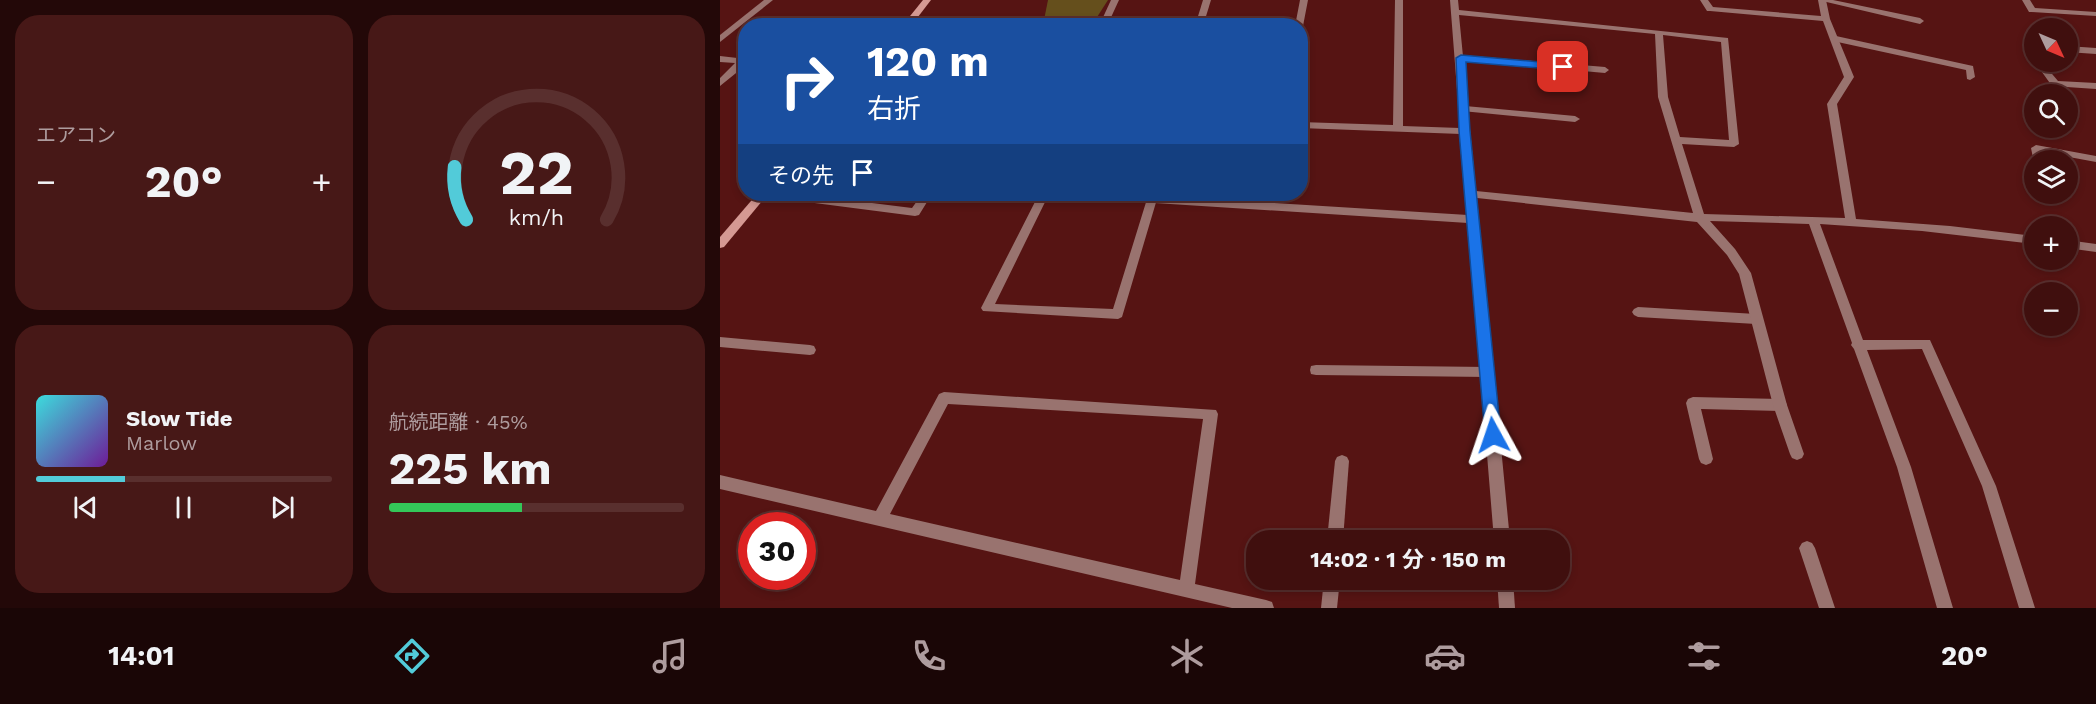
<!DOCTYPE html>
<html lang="ja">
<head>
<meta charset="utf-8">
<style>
	:root { --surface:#400f0e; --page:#471817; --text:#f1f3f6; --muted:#ae9c9e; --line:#592f2e; --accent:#52cbd9 }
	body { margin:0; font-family:"Work Sans","Noto Sans JP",sans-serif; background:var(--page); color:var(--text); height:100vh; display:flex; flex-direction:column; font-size:22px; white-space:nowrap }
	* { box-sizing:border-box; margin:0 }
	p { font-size:20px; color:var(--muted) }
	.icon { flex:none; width:33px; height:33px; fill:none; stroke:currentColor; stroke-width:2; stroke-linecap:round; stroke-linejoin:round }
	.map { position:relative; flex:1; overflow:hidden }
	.side { display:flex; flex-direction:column; gap:15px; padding:15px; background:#230808; width:720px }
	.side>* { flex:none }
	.banner { position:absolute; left:18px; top:18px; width:570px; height:183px; border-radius:24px; box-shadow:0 3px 9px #0003,0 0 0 2px var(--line); background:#1a4fa0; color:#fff; overflow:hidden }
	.needle { width:39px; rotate:134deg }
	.buttons { position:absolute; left:1304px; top:18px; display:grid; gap:12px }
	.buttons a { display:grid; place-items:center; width:54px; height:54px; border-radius:50%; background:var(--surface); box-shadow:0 3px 9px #0003,0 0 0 2px var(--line); font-size:30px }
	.speed { position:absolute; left:18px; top:512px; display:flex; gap:12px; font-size:30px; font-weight:700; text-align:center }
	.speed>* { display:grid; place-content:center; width:78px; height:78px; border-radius:50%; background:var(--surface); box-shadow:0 3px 9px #0003,0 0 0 2px var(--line); line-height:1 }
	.speed .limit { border:9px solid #d22; background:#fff; color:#111 }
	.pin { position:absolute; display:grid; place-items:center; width:51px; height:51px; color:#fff; margin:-26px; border-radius:12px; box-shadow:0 3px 9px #0006 }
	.me { position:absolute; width:66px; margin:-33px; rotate:355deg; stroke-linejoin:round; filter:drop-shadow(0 0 4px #0008) }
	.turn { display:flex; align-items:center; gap:21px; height:126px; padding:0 30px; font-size:27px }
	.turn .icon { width:78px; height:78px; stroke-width:2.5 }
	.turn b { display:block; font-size:42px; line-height:51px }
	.then { display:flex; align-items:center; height:57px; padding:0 30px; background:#0003; gap:12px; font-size:22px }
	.big { font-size:45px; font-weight:700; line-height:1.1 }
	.side .card { flex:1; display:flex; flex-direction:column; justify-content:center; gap:9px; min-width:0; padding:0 21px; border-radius:24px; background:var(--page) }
	.side .dial { align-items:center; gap:0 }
	.dial svg { height:156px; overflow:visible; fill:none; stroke:var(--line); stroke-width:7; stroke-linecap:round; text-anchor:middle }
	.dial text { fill:var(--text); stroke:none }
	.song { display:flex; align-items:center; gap:18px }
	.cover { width:72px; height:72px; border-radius:9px; background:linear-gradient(135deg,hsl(180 70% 55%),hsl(280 70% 35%)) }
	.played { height:6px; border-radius:3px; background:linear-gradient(90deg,var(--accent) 30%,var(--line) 30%) }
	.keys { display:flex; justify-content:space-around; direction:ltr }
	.heat { display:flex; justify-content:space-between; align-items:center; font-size:33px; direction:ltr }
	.charge { height:9px; border-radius:4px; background:linear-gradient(90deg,#34c759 45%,var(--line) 0) }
	.side .tiles { flex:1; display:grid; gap:15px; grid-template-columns:repeat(2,1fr) }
	.trip { position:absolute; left:526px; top:530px; width:324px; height:60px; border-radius:24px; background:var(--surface); box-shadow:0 3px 9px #0003,0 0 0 2px var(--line); font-weight:700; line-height:60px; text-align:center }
	.tab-bar { display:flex; height:96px; justify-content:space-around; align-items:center; background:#1a0606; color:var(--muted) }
	.tab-bar .icon { width:42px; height:42px }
	.tab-bar .selected { color:var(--accent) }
	.tab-bar b { font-size:27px; color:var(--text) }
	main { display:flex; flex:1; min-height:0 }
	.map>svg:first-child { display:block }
</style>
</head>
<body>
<main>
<section class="side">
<div class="tiles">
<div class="card"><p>エアコン</p>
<div class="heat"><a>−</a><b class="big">20°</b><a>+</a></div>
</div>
<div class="card dial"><svg viewBox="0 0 100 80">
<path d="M14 69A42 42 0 1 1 86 69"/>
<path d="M14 69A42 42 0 0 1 8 42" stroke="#52cbd9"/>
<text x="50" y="56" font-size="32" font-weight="700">22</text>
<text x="50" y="72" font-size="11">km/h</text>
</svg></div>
<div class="card">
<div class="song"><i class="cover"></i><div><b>Slow Tide</b><p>Marlow</p></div></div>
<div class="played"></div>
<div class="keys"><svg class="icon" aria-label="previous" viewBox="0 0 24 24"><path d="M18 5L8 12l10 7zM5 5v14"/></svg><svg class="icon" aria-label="pause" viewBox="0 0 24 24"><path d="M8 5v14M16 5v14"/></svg><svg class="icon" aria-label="next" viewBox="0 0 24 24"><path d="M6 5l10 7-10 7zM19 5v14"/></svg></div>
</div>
<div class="card"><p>航続距離 · 45%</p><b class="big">225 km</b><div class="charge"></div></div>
</div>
</section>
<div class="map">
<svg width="1376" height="608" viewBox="0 0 1376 608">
	<rect width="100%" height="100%" fill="#561413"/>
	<path fill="#654f1c" d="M328,0H388L372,25H323Z"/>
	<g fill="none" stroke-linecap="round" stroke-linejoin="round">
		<g fill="#99736f" fill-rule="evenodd">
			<path d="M44,0H53L0,42V35Z"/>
			<path d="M1098,0H1113L1200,18L1204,21L1200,24Z"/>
			<path d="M1116,36L1253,66L1255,77L1250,80L1247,79L1246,70L1113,41V37Z"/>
			<path d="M741,55L885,67L889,70L885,73L738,60V56Z"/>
			<path d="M745,106L855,116L860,119L855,122L742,111L740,109Z"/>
			<path d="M1316,145L1376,156V162L1322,152L1321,158H1313L1311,148Z"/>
			<path d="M319,194H329L275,304L393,309L427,199L432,195L437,199L402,317L398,319L263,311L261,308Z"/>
			<path d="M918,307L1036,314L1040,316L1042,319L1040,322L1036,324L918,317L914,315L912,312L914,309Z"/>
			<path d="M0,337L90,345L94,346L96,350L94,354L90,355L0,347Z"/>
			<path d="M596,365L768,367L773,368L774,372L773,376L768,377L596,375L591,374L590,370L591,366Z"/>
			<path d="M973,397L1060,399L1065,401L1067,405L1065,409L1060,411L981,409L993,459L991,463L986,465L981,463L979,459L966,403L968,399Z"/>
			<path d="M622,455L627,457L629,461L623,540H607L615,461L617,457Z"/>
			<path d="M1087,541L1092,543L1095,548L1115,608H1099L1079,548L1082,543Z"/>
			<path d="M604,579H620L617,608H601Z"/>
		</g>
		<g fill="#99736f" fill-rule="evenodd">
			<path d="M391,0H399L387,26H379Z"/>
			<path d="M483,0H491L483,26H475Z"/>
			<path d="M580,0H588L583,26L580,28V26H575Z"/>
			<path d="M675,0H683V126L740,128L730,0H738L739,10L1008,38L1019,144L1014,147L962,144L984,214L1125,218L1107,104L1124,77L1103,21L990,11H987L980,0H988L993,7L1101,16L1098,0H1106L1110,19L1134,77L1117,104L1136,219L1230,226L1314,236V244L1202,231L1100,224L1143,340H1210L1276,486L1315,608H1299L1262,486L1202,349L1147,350L1191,467L1233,608H1217L1177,467L1134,349L1131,345L1132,343L1089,224L990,221L1015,249L1031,273L1067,405L1084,454L1082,458L1077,460L1072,458L1070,454L1053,405L1019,274L1007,255L977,222L757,198L790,540H774L748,223L356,198L351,194H406L748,215L741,134L580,128V122L673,125ZM739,15L935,34L938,97L973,213L756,191ZM943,35L1001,42L1009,140L960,137L948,97Z"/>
			<path d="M1302,0H1310L1315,8L1376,12V16L1312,12H1309Z"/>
			<path d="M1307,45H1314V59L1311,58L1303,48Z"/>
			<path d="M1347,46L1376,48V54L1347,52Z"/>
			<path d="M0,56L26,59V65L0,86V78L15,63L0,62Z"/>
			<path d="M1314,61L1322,62L1338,81L1376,83V89L1332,86Z"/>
			<path d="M51,194H80L192,208L202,194H212L199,215L195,216L56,198Z"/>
			<path d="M1347,240L1376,244V252L1347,248Z"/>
			<path d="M224,392L496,410L498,414L475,584L546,600L552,602L554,608H512L0,489V475L156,511L219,394ZM228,404L483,419L460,580L170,514Z"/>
			<path d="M777,579H793L795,608H779Z"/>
		</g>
		<g fill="#d59993" fill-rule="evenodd">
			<path d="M203,0H211L191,26H182Z"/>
			<path d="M37,194H48L4,247L0,248V237Z"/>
		</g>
	</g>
	<path fill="#1a73e8" stroke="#114b97" stroke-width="1.5" d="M741,55L843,64L849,67L843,70L746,62L750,131L781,435L778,440L773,442L767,440L765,435L739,131L736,58Z"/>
</svg>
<div class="buttons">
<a><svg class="needle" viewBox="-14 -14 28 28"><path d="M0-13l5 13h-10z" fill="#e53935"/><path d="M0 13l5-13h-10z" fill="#ae9c9e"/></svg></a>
<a><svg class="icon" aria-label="search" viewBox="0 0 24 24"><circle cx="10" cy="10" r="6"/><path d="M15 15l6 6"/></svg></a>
<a><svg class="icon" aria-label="layers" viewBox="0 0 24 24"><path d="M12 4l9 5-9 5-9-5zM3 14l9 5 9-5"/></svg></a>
<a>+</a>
<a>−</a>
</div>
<div class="speed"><div class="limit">30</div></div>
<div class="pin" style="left:843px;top:67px;background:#d93025"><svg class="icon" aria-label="arrive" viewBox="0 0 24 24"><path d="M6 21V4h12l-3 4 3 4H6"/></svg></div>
<svg class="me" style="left:773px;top:435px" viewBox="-20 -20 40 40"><path d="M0-17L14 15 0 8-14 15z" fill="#1a73e8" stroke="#fff" stroke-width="4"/></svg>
<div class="trip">14:02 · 1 分 · 150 m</div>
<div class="banner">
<div class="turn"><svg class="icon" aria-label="right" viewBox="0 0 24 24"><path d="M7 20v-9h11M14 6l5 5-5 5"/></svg><div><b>120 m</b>右折</div></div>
<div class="then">その先<svg class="icon" aria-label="arrive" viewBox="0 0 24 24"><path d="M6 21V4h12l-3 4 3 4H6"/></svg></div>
</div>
</div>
</main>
<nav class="tab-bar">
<b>14:01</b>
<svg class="icon selected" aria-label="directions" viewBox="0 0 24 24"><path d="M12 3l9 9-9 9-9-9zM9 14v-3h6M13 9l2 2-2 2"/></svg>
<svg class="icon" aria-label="music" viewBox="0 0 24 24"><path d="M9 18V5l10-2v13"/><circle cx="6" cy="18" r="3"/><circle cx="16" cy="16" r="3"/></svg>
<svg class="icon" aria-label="phone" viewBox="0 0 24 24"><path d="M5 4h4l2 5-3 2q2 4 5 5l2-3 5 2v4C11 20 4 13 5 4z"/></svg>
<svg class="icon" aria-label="climate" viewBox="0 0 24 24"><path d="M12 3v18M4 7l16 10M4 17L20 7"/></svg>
<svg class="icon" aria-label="car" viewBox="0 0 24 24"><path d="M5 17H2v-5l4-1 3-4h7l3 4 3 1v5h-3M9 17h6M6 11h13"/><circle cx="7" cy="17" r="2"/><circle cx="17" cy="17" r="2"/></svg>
<svg class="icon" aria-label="filters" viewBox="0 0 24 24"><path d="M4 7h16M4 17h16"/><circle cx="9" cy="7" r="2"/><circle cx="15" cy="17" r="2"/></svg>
<b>20°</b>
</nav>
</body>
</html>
